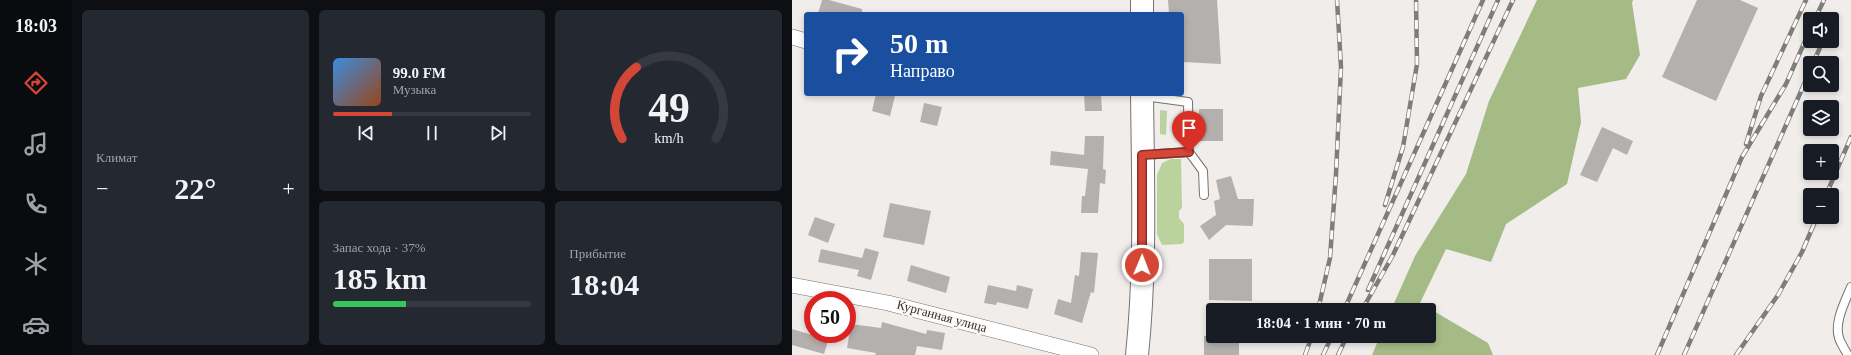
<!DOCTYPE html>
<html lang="ru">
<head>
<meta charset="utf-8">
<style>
	:root { --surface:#171b24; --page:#242831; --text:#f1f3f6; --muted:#9ea1a6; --line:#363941; --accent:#d44737 }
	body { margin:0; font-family:Georgia,serif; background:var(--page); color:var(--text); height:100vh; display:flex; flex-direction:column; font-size:15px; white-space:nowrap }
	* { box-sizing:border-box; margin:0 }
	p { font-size:13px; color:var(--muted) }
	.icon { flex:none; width:22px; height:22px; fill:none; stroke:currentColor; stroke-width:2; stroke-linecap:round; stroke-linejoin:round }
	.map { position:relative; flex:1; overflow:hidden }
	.panel { display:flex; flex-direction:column; gap:10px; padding:10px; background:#0d0f14; width:720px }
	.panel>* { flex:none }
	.hud { position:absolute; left:12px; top:12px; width:380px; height:84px; border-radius:4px; box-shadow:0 2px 6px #0003; background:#1a4fa0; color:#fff; overflow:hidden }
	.fabs { position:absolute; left:1011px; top:12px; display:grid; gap:8px }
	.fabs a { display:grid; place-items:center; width:36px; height:36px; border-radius:4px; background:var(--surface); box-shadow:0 2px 6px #0003; font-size:20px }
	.speed { position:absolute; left:12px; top:291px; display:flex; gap:8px; font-size:20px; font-weight:700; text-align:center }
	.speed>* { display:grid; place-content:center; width:52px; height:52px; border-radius:50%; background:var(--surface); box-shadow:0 2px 6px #0003; line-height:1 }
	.speed .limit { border:6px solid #d22; background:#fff; color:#111 }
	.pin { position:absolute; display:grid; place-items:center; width:34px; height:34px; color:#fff; margin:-41px -17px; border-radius:50% 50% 50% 0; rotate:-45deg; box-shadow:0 0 4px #0007 }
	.pin .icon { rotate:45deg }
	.me { position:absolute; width:44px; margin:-22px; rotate:1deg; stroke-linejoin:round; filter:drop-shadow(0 0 3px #0008) }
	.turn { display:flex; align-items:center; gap:14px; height:84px; padding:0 20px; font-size:18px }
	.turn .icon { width:52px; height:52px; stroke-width:2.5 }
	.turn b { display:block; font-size:28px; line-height:34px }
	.big { font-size:30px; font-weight:600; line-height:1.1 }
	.panel .tile { flex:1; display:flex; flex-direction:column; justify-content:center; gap:6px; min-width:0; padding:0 14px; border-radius:6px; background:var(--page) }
	.panel .dial { align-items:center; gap:0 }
	.dial svg { height:104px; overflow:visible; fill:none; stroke:var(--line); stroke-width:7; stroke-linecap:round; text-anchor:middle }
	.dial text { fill:var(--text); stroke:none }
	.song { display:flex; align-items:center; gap:12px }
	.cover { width:48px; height:48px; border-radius:6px; background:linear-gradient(135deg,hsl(210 70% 55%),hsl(20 70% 35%)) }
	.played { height:4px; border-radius:2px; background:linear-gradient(90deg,var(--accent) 30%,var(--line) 30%) }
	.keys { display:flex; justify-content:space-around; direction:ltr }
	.heat { display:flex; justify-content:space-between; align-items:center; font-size:22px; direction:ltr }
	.charge { height:6px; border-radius:3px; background:linear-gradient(90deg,#34c759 37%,var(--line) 0) }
	.panel .tiles { flex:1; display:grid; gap:10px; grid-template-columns:repeat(3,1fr) }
	.tile:first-child { grid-row:span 2 }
	.trip { position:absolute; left:414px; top:303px; width:230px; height:40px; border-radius:4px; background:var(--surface); box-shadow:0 2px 6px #0003; font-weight:600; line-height:40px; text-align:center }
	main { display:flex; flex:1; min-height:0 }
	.menu { display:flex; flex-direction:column; width:72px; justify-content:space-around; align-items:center; background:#090b0e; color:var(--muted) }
	.menu .icon { width:28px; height:28px }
	.menu .on { color:var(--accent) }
	.menu b { font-size:18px; color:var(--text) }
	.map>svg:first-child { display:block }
</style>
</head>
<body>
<main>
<nav class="menu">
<b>18:03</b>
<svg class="icon on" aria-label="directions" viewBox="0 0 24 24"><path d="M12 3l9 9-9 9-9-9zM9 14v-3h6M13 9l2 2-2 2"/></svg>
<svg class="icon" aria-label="music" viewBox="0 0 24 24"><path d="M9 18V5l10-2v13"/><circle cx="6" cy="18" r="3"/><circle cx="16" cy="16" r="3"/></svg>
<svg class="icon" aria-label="phone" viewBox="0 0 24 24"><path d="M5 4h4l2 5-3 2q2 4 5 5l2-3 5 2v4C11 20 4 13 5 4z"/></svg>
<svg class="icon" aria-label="climate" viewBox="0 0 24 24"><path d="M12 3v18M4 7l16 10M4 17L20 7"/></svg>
<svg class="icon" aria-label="car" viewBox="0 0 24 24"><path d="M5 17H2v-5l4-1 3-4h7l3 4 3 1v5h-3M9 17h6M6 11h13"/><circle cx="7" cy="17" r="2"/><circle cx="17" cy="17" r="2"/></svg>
</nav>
<section class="panel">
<div class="tiles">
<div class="tile"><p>Климат</p>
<div class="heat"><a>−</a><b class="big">22°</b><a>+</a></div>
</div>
<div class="tile">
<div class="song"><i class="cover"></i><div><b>99.0 FM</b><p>Музыка</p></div></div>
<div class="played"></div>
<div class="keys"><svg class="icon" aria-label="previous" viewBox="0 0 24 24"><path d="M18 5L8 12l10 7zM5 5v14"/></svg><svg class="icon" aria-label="pause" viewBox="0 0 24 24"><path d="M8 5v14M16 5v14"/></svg><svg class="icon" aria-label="next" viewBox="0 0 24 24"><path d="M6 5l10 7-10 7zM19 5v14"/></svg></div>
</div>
<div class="tile dial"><svg viewBox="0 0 100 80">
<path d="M14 69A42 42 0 1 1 86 69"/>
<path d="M14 69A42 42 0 0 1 25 14" stroke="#d44737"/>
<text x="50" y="56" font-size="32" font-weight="700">49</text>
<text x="50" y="72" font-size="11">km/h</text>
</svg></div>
<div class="tile"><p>Запас хода · 37%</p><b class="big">185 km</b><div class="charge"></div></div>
<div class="tile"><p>Прибытие</p><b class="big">18:04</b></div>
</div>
</section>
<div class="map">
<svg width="1059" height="355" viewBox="0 0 1059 355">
	<rect width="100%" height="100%" fill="#f0edeb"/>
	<g fill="#bad29b">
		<path d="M368,110L375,111L374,135L368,134Z"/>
		<path d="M379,159H389L390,208L387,211V218L392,224V242L390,244L370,245L365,234V175L370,163Z"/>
	</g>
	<path fill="#a4bb85" d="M745,0H841L840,3L848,55L834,79L786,88L789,122L775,184L714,224L699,262L654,249L628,303L696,343L701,355H580L588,336H637V310H599L623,256L674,174L697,101Z"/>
	<g fill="#b3b0ae">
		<path d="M30,0H37L70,9V14H26Z"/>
		<path d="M376,0H425L429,64L390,62V14H377Z"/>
		<path d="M905,0H948L966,8L924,101L870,77Z"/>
		<path d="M84,94L103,96L98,116L80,111Z"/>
		<path d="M292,94H309L310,111H293Z"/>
		<path d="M132,103L150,107L145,126L128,122Z"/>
		<path d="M407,109H431V141H406Z"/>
		<path d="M810,127L841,141L835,155L821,148L805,182L788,175Z"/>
		<path d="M293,136H312L311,169L314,170L313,184L308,183L306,213H289L290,196H293L296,169L258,165L259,151L292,155Z"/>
		<path d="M439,176L446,199H462L461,224L460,226L434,225L417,240L408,226L424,215L422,201L428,199L424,180Z"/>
		<path d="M98,203L139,211L132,245L91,237Z"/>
		<path d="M23,217L43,224L36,243L16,235Z"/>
		<path d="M73,248L87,252L79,280L65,276L67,270L26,262L29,249L70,258Z"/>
		<path d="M289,252L306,253L302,293L299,292L290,323L262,314L266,299L279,303L283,275L287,276Z"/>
		<path d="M417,259H460V301L417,300Z"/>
		<path d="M119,265L158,277L154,293L115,281Z"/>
		<path d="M196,285L224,291L225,285L241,289L236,309L205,302L204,305L192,303Z"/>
		<path d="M90,322L134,334L135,330L153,333L150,350L125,346L123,355H83L84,353L55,348L59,324L89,328Z"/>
		<path d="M0,329L17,334H38L32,354L0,345Z"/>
		<rect x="412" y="336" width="35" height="19"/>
	</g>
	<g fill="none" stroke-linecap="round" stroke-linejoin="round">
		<defs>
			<g id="lane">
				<path d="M397,152L411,171L412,195"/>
				<path d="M351,155L397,152L396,102L352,96"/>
				<path d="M1056,355C1053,350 1049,344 1047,338C1042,322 1053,302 1059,287"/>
			</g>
			<g id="street">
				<path d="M0,37L14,41"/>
				<path d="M0,285L96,303L299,355"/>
			</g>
			<g id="secondary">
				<path d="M350,0V14"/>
				<path d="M345,355C354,269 351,181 350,94"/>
			</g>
		</defs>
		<use href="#lane" stroke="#757271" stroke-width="10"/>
		<use href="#street" stroke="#757271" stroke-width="16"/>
		<use href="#secondary" stroke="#757271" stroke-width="24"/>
		<use href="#lane" stroke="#fff" stroke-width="8"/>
		<use href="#street" stroke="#fff" stroke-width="15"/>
		<use href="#secondary" stroke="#fff" stroke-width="22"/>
		<defs>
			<g id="rail">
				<path d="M1023,19L1032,0"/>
				<path d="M1021,63L1031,41"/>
				<path d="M954,144L969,96L1014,0"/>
				<path d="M1034,195L1059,137"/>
				<path d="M593,205L611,147L625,64L624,0"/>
				<path d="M576,290L706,0"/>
				<path d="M526,310L538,258L544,174L549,67L545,0"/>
				<path d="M552,310L691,0"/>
				<path d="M570,310L601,255L721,0"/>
				<path d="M513,355L520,336"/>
				<path d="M531,355L540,336"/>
				<path d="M546,355L555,336"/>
				<path d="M865,355L950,157L994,84L1018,30"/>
				<path d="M892,355L1018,71"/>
				<path d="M944,355L986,295L1010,252L1025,217"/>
			</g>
		</defs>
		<use href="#rail" stroke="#7f7d7b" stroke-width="4.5"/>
		<use href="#rail" stroke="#fdfaf8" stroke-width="3" stroke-dasharray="9" stroke-linecap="butt"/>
	</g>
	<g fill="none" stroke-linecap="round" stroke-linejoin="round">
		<defs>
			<path id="route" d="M350,265V155L397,152"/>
		</defs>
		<use href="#route" stroke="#8a2e24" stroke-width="10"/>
		<use href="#route" stroke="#d44737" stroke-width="7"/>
	</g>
	<g text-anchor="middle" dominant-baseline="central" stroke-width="4" stroke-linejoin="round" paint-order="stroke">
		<g font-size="13" fill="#323130" stroke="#fdfaf8">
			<text transform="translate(150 316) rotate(15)">Курганная улица</text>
		</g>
	</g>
</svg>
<div class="fabs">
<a><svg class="icon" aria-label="sound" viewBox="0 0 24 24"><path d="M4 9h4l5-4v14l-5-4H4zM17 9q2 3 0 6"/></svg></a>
<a><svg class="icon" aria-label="search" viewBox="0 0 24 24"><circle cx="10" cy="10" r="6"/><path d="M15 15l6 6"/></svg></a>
<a><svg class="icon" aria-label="layers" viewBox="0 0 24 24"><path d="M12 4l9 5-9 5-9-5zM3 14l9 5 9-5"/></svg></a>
<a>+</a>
<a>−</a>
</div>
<div class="speed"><div class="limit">50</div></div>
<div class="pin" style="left:397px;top:152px;background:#d93025"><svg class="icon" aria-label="arrive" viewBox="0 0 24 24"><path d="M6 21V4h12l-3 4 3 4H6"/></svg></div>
<svg class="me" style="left:350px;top:265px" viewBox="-20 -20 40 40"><circle r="17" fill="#d44737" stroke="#fff" stroke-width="3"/><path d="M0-11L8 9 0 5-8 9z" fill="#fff"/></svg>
<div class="trip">18:04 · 1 мин · 70 m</div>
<div class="hud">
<div class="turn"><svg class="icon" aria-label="right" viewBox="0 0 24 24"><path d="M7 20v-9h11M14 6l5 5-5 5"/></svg><div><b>50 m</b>Направо</div></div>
</div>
</div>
</main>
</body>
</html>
